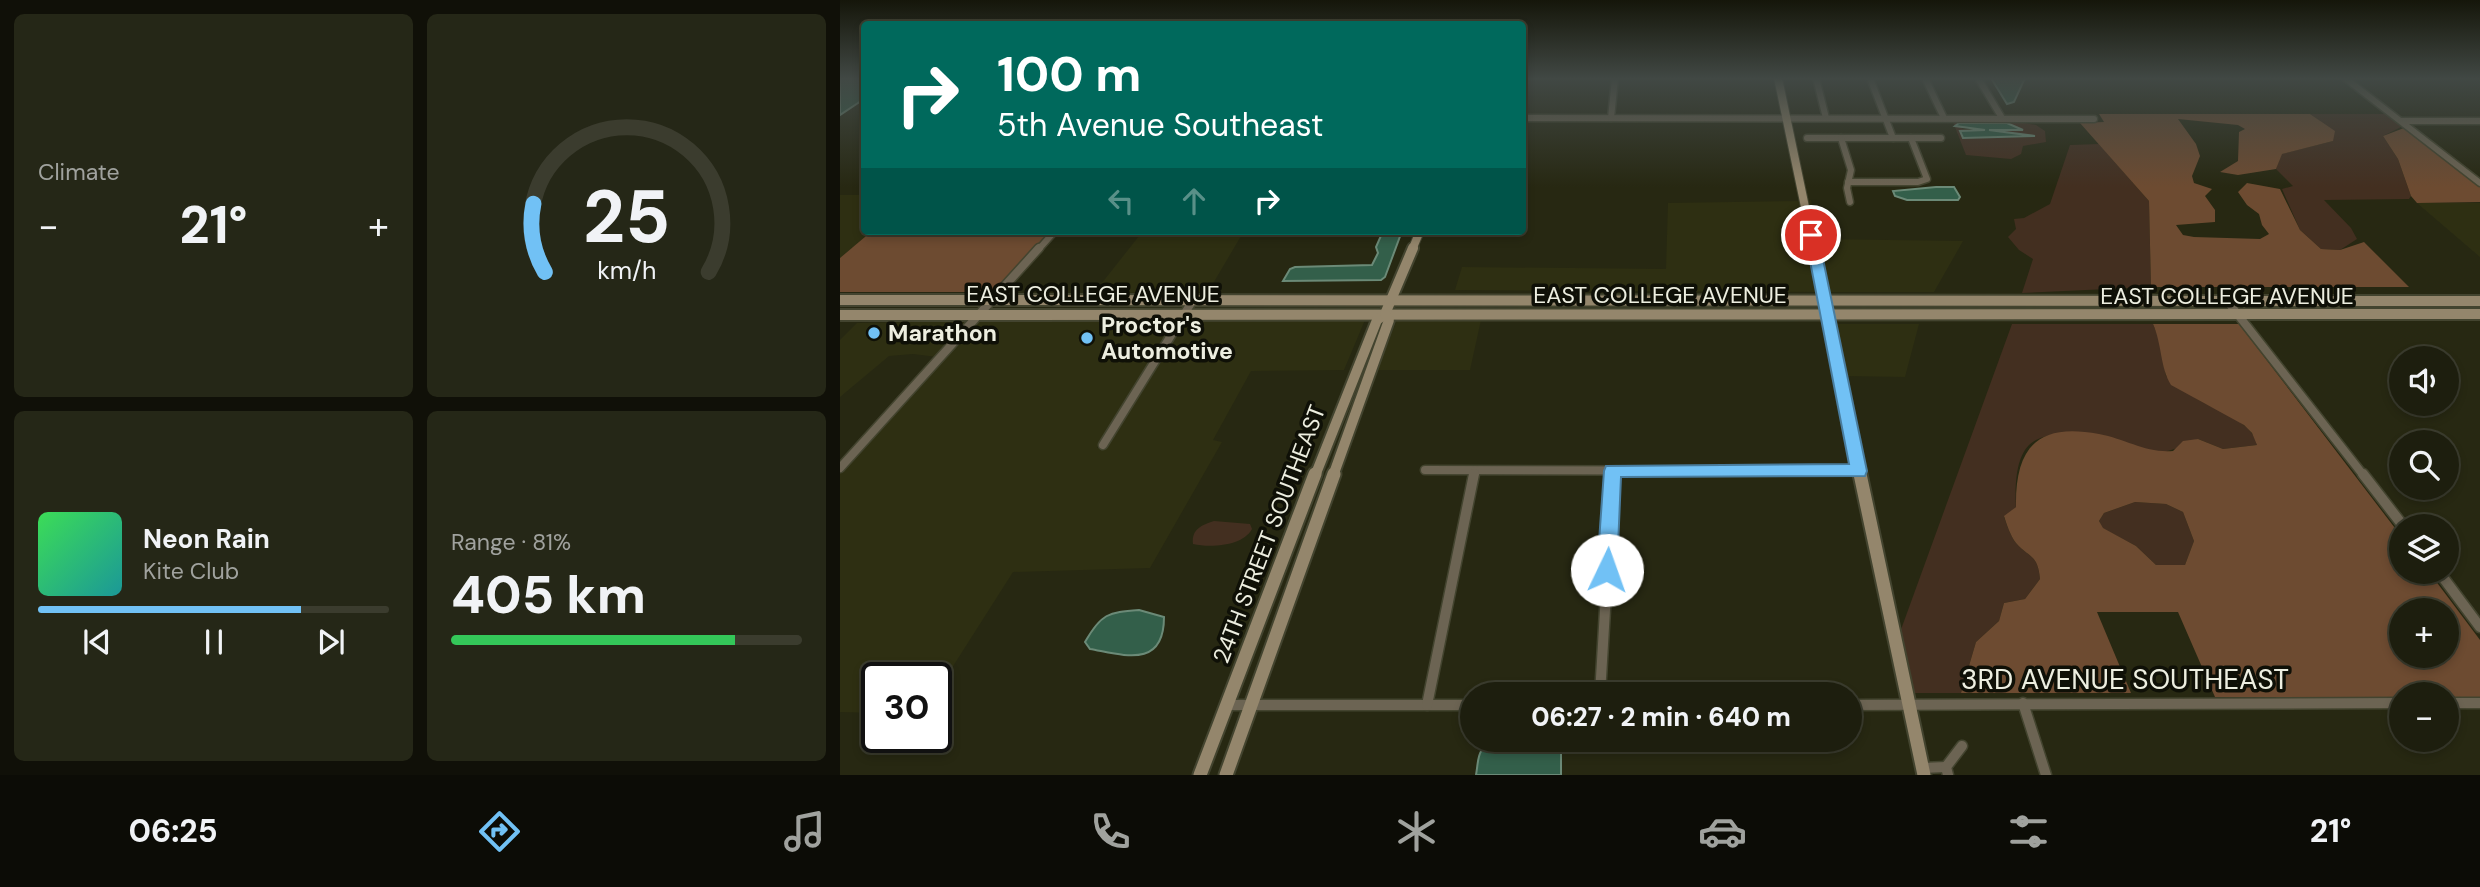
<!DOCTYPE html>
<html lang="en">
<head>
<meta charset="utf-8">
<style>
	:root { --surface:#1d1e0e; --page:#252717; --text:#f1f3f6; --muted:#a0a29e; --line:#3b3c2e; --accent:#71c1f5 }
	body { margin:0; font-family:"DM Sans",sans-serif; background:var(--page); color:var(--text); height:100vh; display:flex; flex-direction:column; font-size:26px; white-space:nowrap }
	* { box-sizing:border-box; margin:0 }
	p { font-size:23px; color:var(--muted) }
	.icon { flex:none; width:38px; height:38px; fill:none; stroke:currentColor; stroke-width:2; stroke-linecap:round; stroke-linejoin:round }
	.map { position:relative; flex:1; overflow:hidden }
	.side { display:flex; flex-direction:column; gap:14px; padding:14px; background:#101008; width:840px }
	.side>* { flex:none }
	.top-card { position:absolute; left:21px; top:21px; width:665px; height:214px; border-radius:7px; box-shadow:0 4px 10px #0003,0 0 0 2px var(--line); background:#00695c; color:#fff; overflow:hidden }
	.tools { position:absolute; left:1549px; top:346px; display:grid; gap:14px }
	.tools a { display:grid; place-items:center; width:70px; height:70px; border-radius:50%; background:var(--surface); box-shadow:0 4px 10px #0003,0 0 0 2px var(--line); font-size:35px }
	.speed { position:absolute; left:21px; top:662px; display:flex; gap:14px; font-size:35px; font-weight:700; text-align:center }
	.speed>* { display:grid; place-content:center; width:91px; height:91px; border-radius:50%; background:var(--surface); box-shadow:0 4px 10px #0003,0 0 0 2px var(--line); line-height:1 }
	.speed .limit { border:4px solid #111; border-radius:10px; background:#fff; color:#111 }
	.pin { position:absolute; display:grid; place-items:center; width:60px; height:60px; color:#fff; margin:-30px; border:4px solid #fff; border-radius:50%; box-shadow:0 2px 7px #0007 }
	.me { position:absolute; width:77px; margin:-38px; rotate:3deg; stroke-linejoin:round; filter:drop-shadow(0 0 5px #0008) }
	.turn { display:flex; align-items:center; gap:24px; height:147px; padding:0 21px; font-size:32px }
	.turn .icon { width:91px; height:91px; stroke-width:2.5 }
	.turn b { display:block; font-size:49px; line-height:60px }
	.lanes { display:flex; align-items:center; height:66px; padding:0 21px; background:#0003; justify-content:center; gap:35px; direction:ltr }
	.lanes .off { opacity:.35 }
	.big { font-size:52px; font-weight:800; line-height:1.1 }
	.side .widget { flex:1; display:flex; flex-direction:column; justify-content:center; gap:10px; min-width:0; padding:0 24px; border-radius:10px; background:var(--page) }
	.side .dial { align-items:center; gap:0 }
	.dial svg { height:182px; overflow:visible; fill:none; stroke:var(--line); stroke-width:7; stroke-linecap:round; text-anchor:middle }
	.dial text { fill:var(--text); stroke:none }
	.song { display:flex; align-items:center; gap:21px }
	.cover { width:84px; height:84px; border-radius:10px; background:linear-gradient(135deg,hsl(130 70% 55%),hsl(180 70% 35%)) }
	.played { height:7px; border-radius:4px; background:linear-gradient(90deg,var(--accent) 75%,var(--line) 75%) }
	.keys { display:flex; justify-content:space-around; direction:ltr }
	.heat { display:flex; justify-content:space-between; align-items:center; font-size:38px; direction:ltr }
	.charge { height:10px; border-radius:5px; background:linear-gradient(90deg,#34c759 81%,var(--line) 0) }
	.side .tiles { flex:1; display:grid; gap:14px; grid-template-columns:repeat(2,1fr) }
	.trip { position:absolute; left:620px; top:682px; width:402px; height:70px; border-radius:35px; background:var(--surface); box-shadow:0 4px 10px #0003,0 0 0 2px var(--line); font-weight:800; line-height:70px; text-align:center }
	.menu { display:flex; height:112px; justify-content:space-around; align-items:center; background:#0c0c06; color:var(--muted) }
	.menu .icon { width:49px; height:49px }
	.menu .active { color:var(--accent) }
	.menu b { font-size:32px; color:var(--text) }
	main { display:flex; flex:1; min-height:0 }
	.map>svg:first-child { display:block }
</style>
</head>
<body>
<main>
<section class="side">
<div class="tiles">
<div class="widget"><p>Climate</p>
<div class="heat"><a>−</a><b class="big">21°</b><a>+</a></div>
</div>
<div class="widget dial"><svg viewBox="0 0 100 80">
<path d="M14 69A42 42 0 1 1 86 69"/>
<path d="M14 69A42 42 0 0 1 9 39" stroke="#71c1f5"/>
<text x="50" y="56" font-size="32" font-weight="700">25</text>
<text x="50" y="72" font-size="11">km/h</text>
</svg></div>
<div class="widget">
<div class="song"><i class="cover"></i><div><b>Neon Rain</b><p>Kite Club</p></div></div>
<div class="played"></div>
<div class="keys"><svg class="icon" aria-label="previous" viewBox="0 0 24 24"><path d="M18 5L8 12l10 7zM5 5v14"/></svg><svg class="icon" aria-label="pause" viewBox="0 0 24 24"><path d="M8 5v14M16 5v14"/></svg><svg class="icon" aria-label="next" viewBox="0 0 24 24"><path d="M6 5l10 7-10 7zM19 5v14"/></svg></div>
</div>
<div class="widget"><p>Range · 81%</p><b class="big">405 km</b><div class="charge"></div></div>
</div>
</section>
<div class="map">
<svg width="1640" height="775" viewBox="0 0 1640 775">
	<rect width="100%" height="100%" fill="#272812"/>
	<g fill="#2e2f12">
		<path d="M0,195H24V231H32L0,258Z"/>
		<path d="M971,200L977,239L1123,241L1094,292H985L969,201Z"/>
		<path d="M963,201L978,292L615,290L622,267L826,269L828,203Z"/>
		<path d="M1577,203H1640V257Z"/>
		<path d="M303,231H404L368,292L254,293Z"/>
		<path d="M336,320L257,448H265L343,320H525L504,370L411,371L373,440L382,442L310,568L173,572L96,693V677H37V713L0,712V473L138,321Z"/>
		<path d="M557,320H641L630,370H537Z"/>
		<path d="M131,321L97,357L73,354L49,356L0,397V340L17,323Z"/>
		<path d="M991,324H1079L1065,377L1002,376Z"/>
	</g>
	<g fill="#432f20" fill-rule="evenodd">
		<path d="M1470,114H1548L1561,127L1543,136L1558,159L1571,196L1569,199L1484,200L1511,228L1517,239L1500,250L1481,249L1460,230L1442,189L1453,186L1436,169L1441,154L1493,141L1480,121Z"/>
		<path d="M1173,121L1196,125L1205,131L1206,142L1183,146L1181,154L1171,159L1126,155L1113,122ZM1167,123L1182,130L1149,131L1194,137L1124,138L1121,131H1145L1123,129L1116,124Z"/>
		<path d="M1259,144L1309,201L1311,287L1182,293L1193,259L1179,250L1168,237L1176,229L1174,219L1184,218L1210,204L1230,145Z"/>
		<path d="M1172,324H1313L1320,341L1326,376C1336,384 1346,392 1357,399C1375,410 1413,421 1417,445L1383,449L1358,439C1344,444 1333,452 1318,452C1303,452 1286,442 1272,438C1251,431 1206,429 1189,445C1175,459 1175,489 1176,507L1164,517C1167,525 1170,535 1176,543C1189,558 1198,554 1200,579L1185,599L1164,603L1159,621L1136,642L1121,693H1072L1059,635Z"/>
		<path d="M1295,502L1326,504L1343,512L1354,541L1345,565H1316L1296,546L1262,528L1259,521L1264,513Z"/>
		<path d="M374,521L410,524L412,529C403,546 371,548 353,544C351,529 362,525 374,521Z"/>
	</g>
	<g fill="#6d4b31" fill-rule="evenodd">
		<path d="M1259,114H1470L1495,131L1493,141L1442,154L1436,169L1398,175L1380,172L1398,161L1399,132L1405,129L1398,125L1338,119L1356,144L1360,156L1352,176L1354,183L1372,189L1365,196L1375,210V222L1336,225L1343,235L1354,237L1420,239L1429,234L1422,225L1419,214L1407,205L1398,192L1407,183L1440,189L1460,230L1481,249L1500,250L1524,242L1569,287H1311L1309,201L1240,123L1264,122Z"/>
		<path d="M1564,128L1640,186V202L1577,203L1571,196L1558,159L1543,136Z"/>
		<path d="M32,231H212L157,292H0V258Z"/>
		<path d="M1313,324H1399L1561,536V572H1589L1640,640V697H1375L1338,612H1257L1291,693H1121L1136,642L1159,621L1164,603L1185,599L1200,579C1198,554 1189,558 1176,543C1170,535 1167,525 1164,516L1176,507C1175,448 1197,422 1259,434C1286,439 1305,453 1333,451L1343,441L1358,439L1383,449L1417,445L1412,433L1404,425L1331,385C1320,367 1322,344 1313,324ZM1295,502L1326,504L1343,512L1354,541L1345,565H1316L1296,546L1263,528L1259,521L1264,513ZM1561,611H1606V656H1561Z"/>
	</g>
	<g fill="#335f4a" stroke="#6b8a77" stroke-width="2">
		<path d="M0,78H24V99L0,115Z"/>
		<path d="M1151,78H1185L1174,102L1167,104Z"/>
		<path d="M1119,123H1167L1183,130H1149L1195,136L1123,138L1120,131L1145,130L1115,126Z"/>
		<path d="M1096,187H1114L1120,197L1118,200H1067L1055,196L1053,191Z"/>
		<path d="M543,231H562L545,277L541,280L443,281L450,269L455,267L532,265L538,253L536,247Z"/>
		<path d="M299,610L324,617C324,669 284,655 250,649L245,642C261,614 268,612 299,610Z"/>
		<path d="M655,743L717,746L721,750V775H636C639,759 636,747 655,743Z"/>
	</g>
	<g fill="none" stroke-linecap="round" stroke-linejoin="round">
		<defs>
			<g id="street-far2">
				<path d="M976,78L986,118"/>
				<path d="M1030,78L1053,138"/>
				<path d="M1085,78L1104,118"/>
				<path d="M1138,78L1162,118"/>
				<path d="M1505,78L1640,183"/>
				<path d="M682,118L1254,119"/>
				<path d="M771,118L775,78"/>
				<path d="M1561,121H1640"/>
				<path d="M967,138H1101"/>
				<path d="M1001,138L1011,170L1007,188L1010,202"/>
				<path d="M1008,182H1078L1087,179L1071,138"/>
				<path d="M198,250L215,231"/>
			</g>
			<g id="street-far1">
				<path d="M1388,302L1524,476"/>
				<path d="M263,445L353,300"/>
				<path d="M0,468L199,248"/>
				<path d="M585,470L1019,471"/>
				<path d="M634,476L635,471"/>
				<path d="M773,476V471"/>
			</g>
			<g id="street">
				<path d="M1523,474L1564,527"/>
				<path d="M1599,572L1640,627"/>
				<path d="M760,695L773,474"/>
				<path d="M1183,703L1206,775"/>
				<path d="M1606,703H1640"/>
				<path d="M387,705H632"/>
				<path d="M587,705L634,474"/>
				<path d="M1010,705L1561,703"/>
				<path d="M1082,768L1106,767"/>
				<path d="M1108,775L1106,767L1122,746"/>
			</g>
			<g id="secondary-far2">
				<path d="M938,78L974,250"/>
				<path d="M572,250L580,231"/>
			</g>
			<g id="secondary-far1">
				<path d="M974,248L1020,476"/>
				<path d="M0,300L1640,301"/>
				<path d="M0,315L1640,314"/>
				<path d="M475,476L537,320L545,314L573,248"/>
				<path d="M493,476L549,320L545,314"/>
			</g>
			<g id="secondary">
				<path d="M1020,474L1084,775"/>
				<path d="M360,775L475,474"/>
				<path d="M386,775L494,474"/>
			</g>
		</defs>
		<use href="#street-far2" stroke="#43442f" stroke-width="9"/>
		<use href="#street-far1" stroke="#43442f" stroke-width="11"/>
		<use href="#street" stroke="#43442f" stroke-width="13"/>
		<use href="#secondary-far2" stroke="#43442f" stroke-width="10"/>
		<use href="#secondary-far1" stroke="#43442f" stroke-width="14"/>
		<use href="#secondary" stroke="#43442f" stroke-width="17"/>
		<use href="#street-far2" stroke="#6c6453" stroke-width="6"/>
		<use href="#street-far1" stroke="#6c6453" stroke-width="8"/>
		<use href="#street" stroke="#6c6453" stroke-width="10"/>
		<use href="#secondary-far2" stroke="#94866c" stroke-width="8"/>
		<use href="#secondary-far1" stroke="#94866c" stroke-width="10"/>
		<use href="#secondary" stroke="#94866c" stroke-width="13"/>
	</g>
	<linearGradient id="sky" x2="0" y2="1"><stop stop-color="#15160a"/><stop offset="0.42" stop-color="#414844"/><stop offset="1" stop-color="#414844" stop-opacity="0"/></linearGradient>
	<rect width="1640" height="187" fill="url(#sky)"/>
	<path fill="#71c1f5" stroke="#497d9f" stroke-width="2" d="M971,231L978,235L1027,471L1025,476L781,477L777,570L774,576L767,578L760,576L757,570L764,471L766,466L1009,464L965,235Z"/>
	<g fill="#71c1f5" stroke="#0f1007" stroke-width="2.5">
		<circle cx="34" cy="333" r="7"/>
		<circle cx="247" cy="338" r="7"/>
	</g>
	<g text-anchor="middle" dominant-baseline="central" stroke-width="7" stroke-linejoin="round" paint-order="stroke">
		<g font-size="23" fill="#edeee0" stroke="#0f1007">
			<text x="253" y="294">EAST COLLEGE AVENUE</text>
			<text x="820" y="295">EAST COLLEGE AVENUE</text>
			<text x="1387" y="296">EAST COLLEGE AVENUE</text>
			<text transform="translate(429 534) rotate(-69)">24TH STREET SOUTHEAST</text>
		</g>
		<g font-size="23" font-weight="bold" fill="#edeee0" stroke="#0f1007" text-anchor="start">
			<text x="261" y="325">Proctor's<tspan x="261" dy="26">Automotive</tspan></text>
			<text x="48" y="333">Marathon</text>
		</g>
		<g font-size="28" fill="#edeee0" stroke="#0f1007">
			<text x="1285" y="679">3RD AVENUE SOUTHEAST</text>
		</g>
	</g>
</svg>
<div class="tools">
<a><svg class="icon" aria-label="sound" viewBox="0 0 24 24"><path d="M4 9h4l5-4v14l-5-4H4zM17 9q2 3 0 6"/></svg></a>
<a><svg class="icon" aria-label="search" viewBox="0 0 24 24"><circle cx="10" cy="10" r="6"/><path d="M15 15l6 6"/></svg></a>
<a><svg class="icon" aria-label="layers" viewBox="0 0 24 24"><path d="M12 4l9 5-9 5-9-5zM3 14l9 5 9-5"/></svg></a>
<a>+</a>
<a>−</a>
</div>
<div class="speed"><div class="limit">30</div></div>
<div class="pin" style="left:971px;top:235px;background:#d93025"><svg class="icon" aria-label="arrive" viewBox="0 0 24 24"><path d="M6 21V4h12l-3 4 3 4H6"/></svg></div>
<svg class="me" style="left:767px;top:570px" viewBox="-20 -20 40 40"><circle r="19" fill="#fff"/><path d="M0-13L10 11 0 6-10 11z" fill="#71c1f5"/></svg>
<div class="trip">06:27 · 2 min · 640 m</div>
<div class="top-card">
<div class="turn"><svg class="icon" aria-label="right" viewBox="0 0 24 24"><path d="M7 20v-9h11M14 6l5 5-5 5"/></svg><div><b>100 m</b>5th Avenue Southeast</div></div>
<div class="lanes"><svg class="icon off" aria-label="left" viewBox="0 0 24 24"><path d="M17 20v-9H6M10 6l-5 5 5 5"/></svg><svg class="icon off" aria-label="ahead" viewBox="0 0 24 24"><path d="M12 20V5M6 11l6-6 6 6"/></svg><svg class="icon" aria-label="right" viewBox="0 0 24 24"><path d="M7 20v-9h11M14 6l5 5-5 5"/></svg></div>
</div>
</div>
</main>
<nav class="menu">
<b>06:25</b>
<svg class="icon active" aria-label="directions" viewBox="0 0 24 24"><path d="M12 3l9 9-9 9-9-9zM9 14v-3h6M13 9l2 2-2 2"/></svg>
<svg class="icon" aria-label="music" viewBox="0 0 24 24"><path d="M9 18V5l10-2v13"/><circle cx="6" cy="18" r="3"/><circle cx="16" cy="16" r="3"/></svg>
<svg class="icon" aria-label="phone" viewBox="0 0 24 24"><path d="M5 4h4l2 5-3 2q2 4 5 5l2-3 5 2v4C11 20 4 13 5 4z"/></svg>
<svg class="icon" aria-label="climate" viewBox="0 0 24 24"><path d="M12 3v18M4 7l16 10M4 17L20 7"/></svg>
<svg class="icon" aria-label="car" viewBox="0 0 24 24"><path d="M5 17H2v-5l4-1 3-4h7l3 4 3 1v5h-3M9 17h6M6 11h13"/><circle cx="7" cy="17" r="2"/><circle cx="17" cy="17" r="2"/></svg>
<svg class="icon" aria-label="filters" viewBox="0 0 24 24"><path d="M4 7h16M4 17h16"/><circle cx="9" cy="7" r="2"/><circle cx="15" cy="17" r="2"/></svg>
<b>21°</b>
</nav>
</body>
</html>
